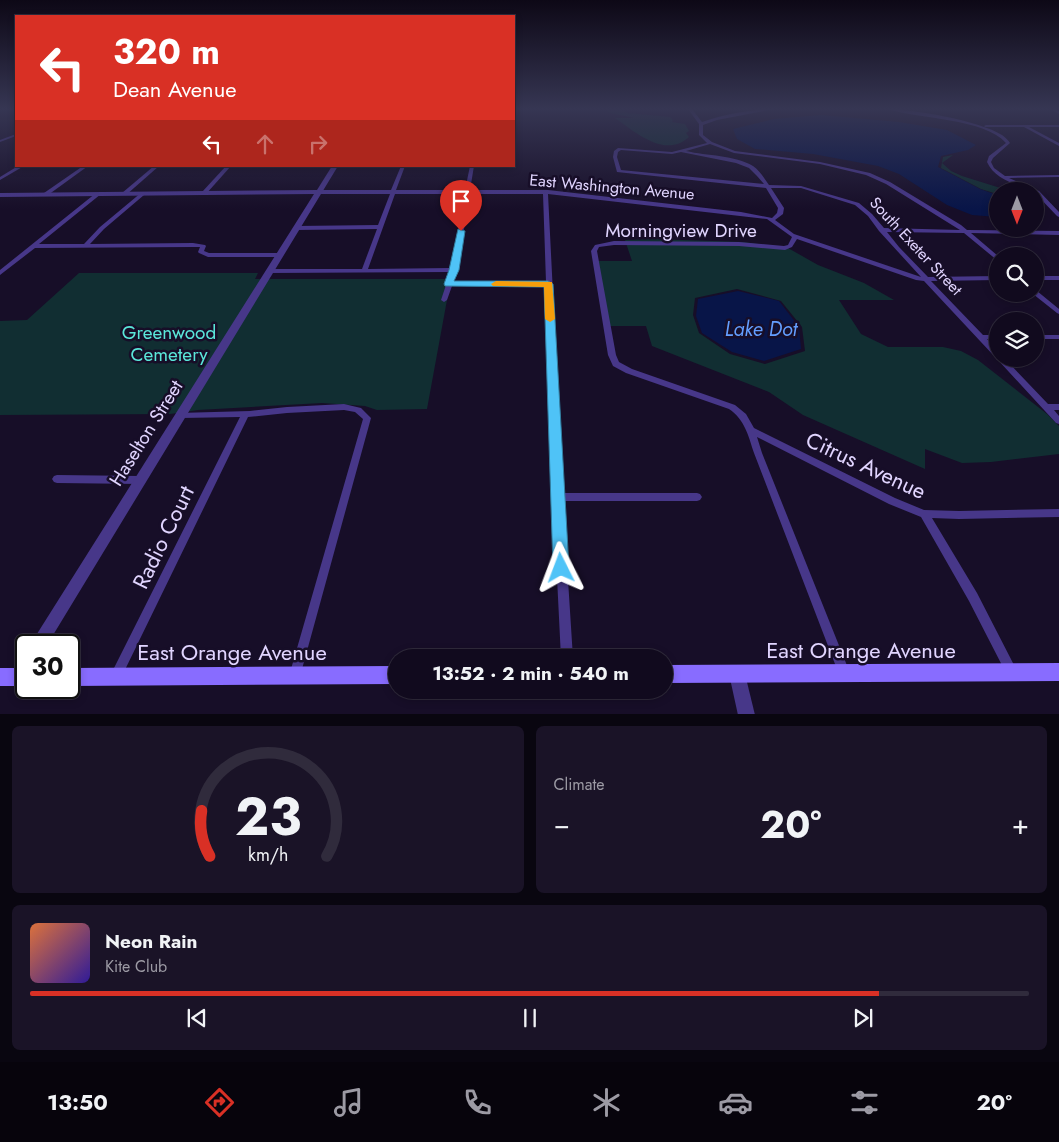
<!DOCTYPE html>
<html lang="en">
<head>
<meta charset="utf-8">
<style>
	:root { --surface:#110a1e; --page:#1a1327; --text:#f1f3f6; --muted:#9c9aa4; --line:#302b3c; --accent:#d93025 }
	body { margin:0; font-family:Jost,sans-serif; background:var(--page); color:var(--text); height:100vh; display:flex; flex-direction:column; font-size:19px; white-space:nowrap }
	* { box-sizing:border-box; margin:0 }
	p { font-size:16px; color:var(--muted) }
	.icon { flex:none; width:28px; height:28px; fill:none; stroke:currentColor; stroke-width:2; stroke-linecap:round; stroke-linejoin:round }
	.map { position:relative; height:714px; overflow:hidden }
	.side { display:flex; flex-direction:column; gap:12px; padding:12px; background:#090610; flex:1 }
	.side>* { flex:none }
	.top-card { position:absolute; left:15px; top:15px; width:500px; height:152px; border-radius:0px; box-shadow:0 2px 8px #0003,0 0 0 1px var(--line); background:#d93025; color:#fff; overflow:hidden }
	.needle { width:32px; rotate:180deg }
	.tools { position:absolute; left:989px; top:182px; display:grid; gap:10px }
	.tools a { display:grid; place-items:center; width:55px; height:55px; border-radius:50%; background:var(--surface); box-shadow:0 2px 8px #0003,0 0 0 1px var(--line); font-size:25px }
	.speed { position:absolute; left:15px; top:634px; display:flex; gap:10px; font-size:25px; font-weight:700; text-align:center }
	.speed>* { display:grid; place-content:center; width:65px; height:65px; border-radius:50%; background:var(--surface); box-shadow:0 2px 8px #0003,0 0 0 1px var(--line); line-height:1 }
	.speed .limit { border:2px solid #111; border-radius:8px; background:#fff; color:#111 }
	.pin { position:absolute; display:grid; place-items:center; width:42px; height:42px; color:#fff; margin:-51px -21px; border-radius:50% 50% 50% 0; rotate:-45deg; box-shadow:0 0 5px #0007 }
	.pin .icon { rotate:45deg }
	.me { position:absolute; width:55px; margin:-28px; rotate:357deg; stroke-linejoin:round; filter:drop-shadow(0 0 4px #0008) }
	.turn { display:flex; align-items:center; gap:18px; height:105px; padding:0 15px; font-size:22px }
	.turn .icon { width:65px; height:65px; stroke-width:2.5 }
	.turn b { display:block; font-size:35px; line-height:42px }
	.lanes { display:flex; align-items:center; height:48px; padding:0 15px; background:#0003; justify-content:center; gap:25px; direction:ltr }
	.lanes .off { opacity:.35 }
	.big { font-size:38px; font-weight:700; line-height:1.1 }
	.side .widget { flex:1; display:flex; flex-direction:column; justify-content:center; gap:8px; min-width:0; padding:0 18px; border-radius:8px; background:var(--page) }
	.side .dial { align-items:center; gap:0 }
	.dial svg { height:130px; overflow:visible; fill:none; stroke:var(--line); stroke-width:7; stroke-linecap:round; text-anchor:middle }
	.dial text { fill:var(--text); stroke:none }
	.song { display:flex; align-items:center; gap:15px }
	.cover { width:60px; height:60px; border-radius:8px; background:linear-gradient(135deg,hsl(20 70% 55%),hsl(250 70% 35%)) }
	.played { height:5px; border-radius:2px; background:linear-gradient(90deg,var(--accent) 85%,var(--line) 85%) }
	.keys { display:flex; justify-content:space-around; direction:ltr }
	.heat { display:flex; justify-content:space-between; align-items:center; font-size:28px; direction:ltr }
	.side .tiles { flex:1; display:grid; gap:12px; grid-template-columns:1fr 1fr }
	.widget:last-child { grid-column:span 2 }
	.trip { position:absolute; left:388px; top:649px; width:285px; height:50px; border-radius:25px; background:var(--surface); box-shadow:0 2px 8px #0003,0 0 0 1px var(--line); font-weight:700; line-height:50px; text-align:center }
	.tabs { display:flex; height:80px; justify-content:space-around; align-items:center; background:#07040c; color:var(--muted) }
	.tabs .icon { width:35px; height:35px }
	.tabs .active { color:var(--accent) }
	.tabs b { font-size:22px; color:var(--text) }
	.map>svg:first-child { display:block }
</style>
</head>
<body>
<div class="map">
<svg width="1059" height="715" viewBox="0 0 1059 715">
	<rect width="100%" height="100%" fill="#170e28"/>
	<g fill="#112e32" fill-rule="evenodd">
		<path d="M621,109L628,113L670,117L673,120L672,122L685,124L689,131L686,133L689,137C665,159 635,132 615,118H634L611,113L605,110Z"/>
		<path d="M953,155L942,163L951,171L962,176L1010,191H998L997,194L981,189L941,168L943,157Z"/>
		<path d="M653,239L743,242L788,248L818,265L864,283L894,300H839L861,334L888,347H943L961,351L978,360L1047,414L1059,426V454L991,462L962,463L925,449V469L803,415L769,392L652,346L646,326H605L595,261H632L625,240ZM737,289L781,301L802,327L805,351L765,364L730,354L699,333L693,315L695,298Z"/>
		<path d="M79,273H258L255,279H445L449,289L427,409L377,410L365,406L322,403L198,410L170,414L0,415V321L27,320Z"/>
	</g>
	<g fill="#081548">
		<path d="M821,115L899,122L947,130L976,145L968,150L941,156L938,167L980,189L997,195V217L972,215L947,205L899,174L878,166L813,154L755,149L737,139L733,129L774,119Z"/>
		<path d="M738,291L779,301L799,327L801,349L764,361L732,352L702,333L696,316L698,299Z"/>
	</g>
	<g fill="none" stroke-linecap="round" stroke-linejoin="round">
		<g fill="#473789" fill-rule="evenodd">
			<path d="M688,109H692L702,122C723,115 751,109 774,109L717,120L703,125V135L712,142L735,151L820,162L870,173L890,182L961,225L967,230L1059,231V235L971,233L998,256V261L964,233L887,232L899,247L928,277L998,276V280L931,281L983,335H998V339H987L998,350V357H995L924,281L916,280L797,239L792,247L785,250L739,246L614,245L599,247L597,251L616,355L619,362L632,369L735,405L746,414L754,428L895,498L924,510L959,511L1059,509V517L959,519L932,518L977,593L1015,667L1017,671L1015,675L1011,677L1007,675L969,601L921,517L889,504L757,437L762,453L850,673L848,677L844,679L840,677L754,453C748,435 745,420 729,409L626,373L613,366L608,355L591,251L595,245L614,241L739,242L784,246L788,245L792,237L767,219L548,194L563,493H697L700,494L702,497L700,500L697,501H563L573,658H561L553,497L546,286H452L447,300L444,302L441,300L446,285L445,284L447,282L450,272L269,273L266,271L269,269H362L377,229L296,230L293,228L296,226L378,225L390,194H318L315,192L318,190H391L401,166H405L396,190H465L470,166H474L470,190H548L741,212L772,218L777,213L778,208L766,188L617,172L613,157L614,151L618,148L672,152L707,143L699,135V124ZM710,144L734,153L820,164L866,175L886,184L960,230L884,228L872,214L859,203L801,186L769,185C764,178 760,171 753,166C735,155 707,156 686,151ZM621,150L672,154L681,152L736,163L749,168L757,176L764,184L621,170L617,157L618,152ZM771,188H801L855,205L868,216L879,231L921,277L794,234L775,220L783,214L784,208ZM395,194H465L451,268L368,269ZM470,194H543L546,282H453L457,270Z"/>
			<path d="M887,109C913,109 980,121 1002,135C1005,137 1008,140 1010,143L993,158L991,162L994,168L1005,176L1059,175V177L1009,178L1039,191L1059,212V217L1057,216L1035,193V191H1032C1015,183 995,180 987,162L989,156L1006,143C984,118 918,119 887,109Z"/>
			<path d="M1050,109H1055L1059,111V114Z"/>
			<path d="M986,125H1059V127H1029L1059,143V146L1024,127H985L984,126Z"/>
			<path d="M16,134V136L0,142V140Z"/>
			<path d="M18,166H24L0,180V177Z"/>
			<path d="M83,166H88L48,195H44V193Z"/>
			<path d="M154,166H159L126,195H122V193Z"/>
			<path d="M226,166H231L206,194H202V192Z"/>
			<path d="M142,192L145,194L144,195L104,229L90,244L193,243L205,245L206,246L204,251L209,253H280L283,255L280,257H208L199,253L198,252L200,247H193L35,248L0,275V270L96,193L101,194L39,244H84L100,227Z"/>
			<rect x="1035" y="276" width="24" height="4"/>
			<path d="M1035,290L1037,291L1059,309V314L1057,313L1033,294H1035Z"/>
			<rect x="1035" y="335" width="24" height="4"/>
			<path d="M997,359H1005L1048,404H1059V410H1054L1059,416V424L1056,423Z"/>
			<path d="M344,404L361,408L371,418L299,680L295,682L291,680L289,676L363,419L355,412L344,410L287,413L248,417L120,680L116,682L112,680L110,676L112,672L240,417L181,418L178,417L177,415L178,413L250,411L287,407Z"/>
			<path d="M57,475L140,476L143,477L145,480L143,483L140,484L57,483L54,482L52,479L54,476Z"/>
		</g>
		<g fill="#473789" fill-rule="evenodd">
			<path d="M332,166H338L47,645H30L314,194L0,197V193L317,190Z"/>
			<path d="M26,655C27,666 30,680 18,685L12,683L10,677L20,657Z"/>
			<path d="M737,666L743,668L745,674L755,715H738L729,674L731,668Z"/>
		</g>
		<g fill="#886cff" fill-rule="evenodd">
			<path d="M1059,663V681L664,683V665Z"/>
			<path d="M396,666V684L69,686V668Z"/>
			<rect x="0" y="668" width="26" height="18"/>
		</g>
	</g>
	<linearGradient id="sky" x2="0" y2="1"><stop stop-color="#0d0816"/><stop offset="0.52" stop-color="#363653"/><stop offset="1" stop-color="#363653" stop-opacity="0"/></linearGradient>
	<rect width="1059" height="209" fill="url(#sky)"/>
	<path fill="#4fc3f7" stroke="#337fa1" d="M458,229L465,231L459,270L454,281H548L553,284L569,568L567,574L561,576L555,574L553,568L544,287L445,286L444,284L449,270Z"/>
	<path fill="#f59e0b" d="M496,281L552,282L555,319L550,322L545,319L544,287L493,286L491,284Z"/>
	<g text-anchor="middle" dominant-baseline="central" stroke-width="5" stroke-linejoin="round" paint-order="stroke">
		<g font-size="16" fill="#e1d5ff" stroke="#170e28">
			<text transform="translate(612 187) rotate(5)">East Washington Avenue</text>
			<text transform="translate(916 246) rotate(47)">South Exeter Street</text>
		</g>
		<g font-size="19" fill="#e1d5ff" stroke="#170e28">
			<text x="681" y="230">Morningview Drive</text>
			<text transform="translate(146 433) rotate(-58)">Haselton Street</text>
		</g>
		<g font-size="19" fill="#5ae6d9" stroke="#170e28">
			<text x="169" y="332">Greenwood<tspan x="169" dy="22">Cemetery</tspan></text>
		</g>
		<g font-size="20" font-style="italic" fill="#639eff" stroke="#170e28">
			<text x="761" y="329">Lake Dot</text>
		</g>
		<g font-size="22" fill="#e1d5ff" stroke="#170e28">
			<text transform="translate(866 465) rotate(25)">Citrus Avenue</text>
			<text transform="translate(163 537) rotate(-64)">Radio Court</text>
			<text x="861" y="650">East Orange Avenue</text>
			<text x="232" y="652">East Orange Avenue</text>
		</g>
	</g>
</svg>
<div class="tools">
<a><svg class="needle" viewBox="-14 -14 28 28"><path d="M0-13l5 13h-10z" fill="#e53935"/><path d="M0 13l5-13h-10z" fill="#9c9aa4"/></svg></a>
<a><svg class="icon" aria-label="search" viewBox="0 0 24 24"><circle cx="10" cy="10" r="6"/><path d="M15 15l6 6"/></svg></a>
<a><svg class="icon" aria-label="layers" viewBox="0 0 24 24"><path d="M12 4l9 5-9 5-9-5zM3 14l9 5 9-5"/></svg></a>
</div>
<div class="speed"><div class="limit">30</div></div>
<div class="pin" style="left:461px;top:231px;background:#d93025"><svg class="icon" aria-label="arrive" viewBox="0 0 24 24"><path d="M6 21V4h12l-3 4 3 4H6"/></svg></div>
<svg class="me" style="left:561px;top:568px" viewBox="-20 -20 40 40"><path d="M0-17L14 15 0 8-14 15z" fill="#4fc3f7" stroke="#fff" stroke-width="4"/></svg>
<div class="trip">13:52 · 2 min · 540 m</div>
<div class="top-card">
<div class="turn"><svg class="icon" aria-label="left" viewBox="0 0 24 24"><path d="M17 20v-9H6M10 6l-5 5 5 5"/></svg><div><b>320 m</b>Dean Avenue</div></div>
<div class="lanes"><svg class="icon" aria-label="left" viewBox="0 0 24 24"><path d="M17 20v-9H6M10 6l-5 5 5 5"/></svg><svg class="icon off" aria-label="ahead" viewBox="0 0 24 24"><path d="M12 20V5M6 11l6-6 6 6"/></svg><svg class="icon off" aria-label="right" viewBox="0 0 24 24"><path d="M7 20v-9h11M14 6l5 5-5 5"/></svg></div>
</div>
</div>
<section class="side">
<div class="tiles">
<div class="widget dial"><svg viewBox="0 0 100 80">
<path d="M14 69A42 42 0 1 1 86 69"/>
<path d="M14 69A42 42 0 0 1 9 41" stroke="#d93025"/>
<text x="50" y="56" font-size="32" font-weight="700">23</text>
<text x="50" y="72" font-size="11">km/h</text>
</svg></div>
<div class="widget"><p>Climate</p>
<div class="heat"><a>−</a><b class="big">20°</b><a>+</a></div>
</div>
<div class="widget">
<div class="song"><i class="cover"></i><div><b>Neon Rain</b><p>Kite Club</p></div></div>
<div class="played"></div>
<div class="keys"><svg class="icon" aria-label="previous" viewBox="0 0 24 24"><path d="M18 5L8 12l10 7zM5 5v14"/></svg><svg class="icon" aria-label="pause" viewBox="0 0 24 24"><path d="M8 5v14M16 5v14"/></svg><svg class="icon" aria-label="next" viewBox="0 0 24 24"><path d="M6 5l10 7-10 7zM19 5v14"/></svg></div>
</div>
</div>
</section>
<nav class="tabs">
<b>13:50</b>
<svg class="icon active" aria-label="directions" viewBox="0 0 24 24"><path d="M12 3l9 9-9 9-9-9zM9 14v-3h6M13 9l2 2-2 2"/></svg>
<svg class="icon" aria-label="music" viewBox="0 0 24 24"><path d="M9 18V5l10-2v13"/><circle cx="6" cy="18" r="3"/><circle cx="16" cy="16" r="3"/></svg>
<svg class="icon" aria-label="phone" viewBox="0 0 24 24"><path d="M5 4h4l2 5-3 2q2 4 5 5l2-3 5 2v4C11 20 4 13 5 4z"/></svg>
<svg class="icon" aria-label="climate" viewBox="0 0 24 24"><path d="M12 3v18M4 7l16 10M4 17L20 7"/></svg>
<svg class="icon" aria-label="car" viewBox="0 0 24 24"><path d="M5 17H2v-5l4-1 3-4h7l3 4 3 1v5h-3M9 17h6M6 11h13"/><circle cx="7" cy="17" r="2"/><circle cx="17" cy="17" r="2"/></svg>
<svg class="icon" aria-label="filters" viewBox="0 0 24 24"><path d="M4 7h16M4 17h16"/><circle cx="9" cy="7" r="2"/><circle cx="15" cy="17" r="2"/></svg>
<b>20°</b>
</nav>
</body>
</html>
